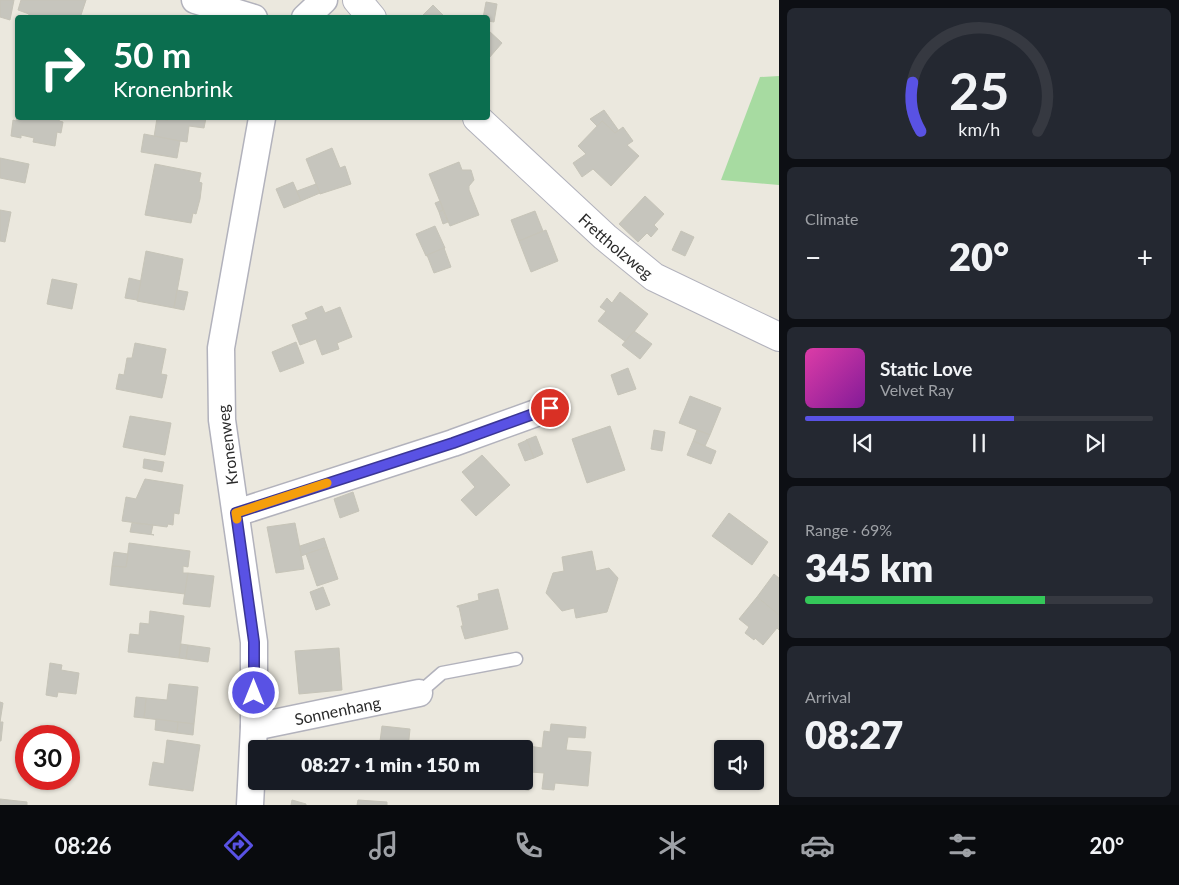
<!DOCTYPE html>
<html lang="en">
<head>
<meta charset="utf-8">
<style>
	:root { --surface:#171b24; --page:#242831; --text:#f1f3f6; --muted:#9ea1a6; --line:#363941; --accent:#5952e4 }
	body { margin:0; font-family:Lato,sans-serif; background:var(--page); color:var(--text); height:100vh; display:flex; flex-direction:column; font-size:19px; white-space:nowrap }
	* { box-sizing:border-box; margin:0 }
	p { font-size:16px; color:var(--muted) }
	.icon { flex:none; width:28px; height:28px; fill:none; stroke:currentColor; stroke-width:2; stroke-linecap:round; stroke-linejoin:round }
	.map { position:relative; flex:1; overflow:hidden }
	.sheet { display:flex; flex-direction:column; gap:8px; padding:8px; background:#0d0f14; width:400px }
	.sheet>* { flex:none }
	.guide { position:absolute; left:15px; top:15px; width:475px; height:105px; border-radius:5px; box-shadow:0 1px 4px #0004; background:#0b6e4f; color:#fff; overflow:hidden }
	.fabs { position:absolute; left:714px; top:740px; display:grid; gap:10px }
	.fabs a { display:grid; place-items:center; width:50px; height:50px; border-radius:5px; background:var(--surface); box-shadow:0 1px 4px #0004; font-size:25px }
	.speed { position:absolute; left:15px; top:725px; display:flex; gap:10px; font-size:25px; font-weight:700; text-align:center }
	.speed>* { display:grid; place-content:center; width:65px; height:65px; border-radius:50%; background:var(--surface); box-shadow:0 1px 4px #0004; line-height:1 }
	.speed .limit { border:8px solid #d22; background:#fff; color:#111 }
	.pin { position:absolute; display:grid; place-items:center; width:42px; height:42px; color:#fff; margin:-21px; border:2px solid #fff; border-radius:50%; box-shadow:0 1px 5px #0007 }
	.me { position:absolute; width:55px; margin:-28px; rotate:0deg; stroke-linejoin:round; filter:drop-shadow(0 0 4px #0008) }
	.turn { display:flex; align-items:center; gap:18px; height:105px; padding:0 15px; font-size:22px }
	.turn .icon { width:65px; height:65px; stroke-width:2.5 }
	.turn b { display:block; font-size:35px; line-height:42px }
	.big { font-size:38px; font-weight:800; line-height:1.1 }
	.sheet .widget { flex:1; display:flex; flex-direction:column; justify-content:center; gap:8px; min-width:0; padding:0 18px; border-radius:8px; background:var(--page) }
	.sheet .dial { align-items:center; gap:0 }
	.dial svg { height:130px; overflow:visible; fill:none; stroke:var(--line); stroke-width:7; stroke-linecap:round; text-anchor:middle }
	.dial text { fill:var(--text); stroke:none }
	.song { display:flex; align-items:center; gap:15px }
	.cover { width:60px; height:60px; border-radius:8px; background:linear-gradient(135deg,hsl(320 70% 55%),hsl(290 70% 35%)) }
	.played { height:5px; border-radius:2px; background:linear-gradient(90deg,var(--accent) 60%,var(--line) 60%) }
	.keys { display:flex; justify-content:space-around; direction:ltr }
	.heat { display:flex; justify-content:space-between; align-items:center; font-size:28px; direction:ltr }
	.charge { height:8px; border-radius:4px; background:linear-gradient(90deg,#34c759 69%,var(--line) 0) }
	.trip { position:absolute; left:248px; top:740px; width:285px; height:50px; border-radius:5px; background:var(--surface); box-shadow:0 1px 4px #0004; font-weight:800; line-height:50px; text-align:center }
	.menu { display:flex; height:80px; justify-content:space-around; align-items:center; background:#090b0e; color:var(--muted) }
	.menu .icon { width:35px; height:35px }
	.menu .current { color:var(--accent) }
	.menu b { font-size:22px; color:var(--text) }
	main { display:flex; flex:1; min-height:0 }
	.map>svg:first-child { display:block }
</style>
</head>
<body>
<main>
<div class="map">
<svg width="779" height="805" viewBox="0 0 779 805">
	<rect width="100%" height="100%" fill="#ebe8de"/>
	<path fill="#a7dba1" d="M779,76V185L721,180L760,77Z"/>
	<g fill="#c6c5bd" stroke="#c6c4b8">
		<path d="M0,0H14L10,20L0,17Z"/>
		<path d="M21,0H86L80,18H28L29,14L18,10Z"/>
		<path d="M486,2L497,4L494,22L488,21V18H483Z"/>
		<path d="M433,5L446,18H420Z"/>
		<path d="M488,30L502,43L489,58L488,56Z"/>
		<path d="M604,110L619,131L615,133L602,121L597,126L590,119Z"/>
		<path d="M18,111V118H60L59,121L63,122L61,133L57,132L55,146L33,142L34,138L21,135V138L11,136L13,120L16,121Z"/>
		<path d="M157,118L168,120V118H206L204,128L189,126L187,142L154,137Z"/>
		<path d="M602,121L615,133L623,127L633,141L627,145L639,156L611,186L593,169L582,177L573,163L586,154L578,146Z"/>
		<path d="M144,134L180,141L177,158L141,152Z"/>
		<path d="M332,148L340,168L345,166L351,184L320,194L306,159Z"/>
		<path d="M0,158L29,164L25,183L0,178Z"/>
		<path d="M459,162L462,170H471L474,180L469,186V190L479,215L450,226L429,174Z"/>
		<path d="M155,164L201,173L199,182L202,183L200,199L196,214L193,213L191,223L145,215Z"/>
		<path d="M293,182L301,201L284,208L276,189Z"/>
		<path d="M316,184L320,193L301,201L297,191Z"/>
		<path d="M645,196L664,214L654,225L658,229L651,237L647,233L638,242L619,224Z"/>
		<path d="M440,201L443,210L439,212L435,203Z"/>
		<path d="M0,210L11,212L5,242L0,241Z"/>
		<path d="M443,210L448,222L443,224L439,212Z"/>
		<path d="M535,211L543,231L519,241L511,220Z"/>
		<path d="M435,226L445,248L426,256L416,234Z"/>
		<path d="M546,230L558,261L531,272L519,241Z"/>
		<path d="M681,231L694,237L685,256L672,250Z"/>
		<path d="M444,248L451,267L434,273L427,255Z"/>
		<path d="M146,251L183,259L174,308L137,301Z"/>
		<path d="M129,278L141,281L137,300L125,298Z"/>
		<path d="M52,279L77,284L72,309L47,304Z"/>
		<path d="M177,290L188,292L184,310L174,308Z"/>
		<path d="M620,292L648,314L626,342L598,321L606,311L600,307L607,298L612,303Z"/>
		<path d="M322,306L325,313L340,307L352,337L337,343L339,349L322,355L316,339L300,345L292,325L308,319L305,313Z"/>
		<path d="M634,331L652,344L640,359L622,345Z"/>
		<path d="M296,342L304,363L280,372L272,352Z"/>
		<path d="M135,343L166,349L161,374L167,375L162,398L116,389L119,374L124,375L127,358H132Z"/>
		<path d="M628,368L636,389L618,395L611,375Z"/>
		<path d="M690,396L721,408L710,435L679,423Z"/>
		<path d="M130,416L171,423L165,455L123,447Z"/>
		<path d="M610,426L625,470L587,483L572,439Z"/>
		<path d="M654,430L665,432L662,451L651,449Z"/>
		<path d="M697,430L710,435L705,446L693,441Z"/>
		<path d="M536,436L543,454L534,458L526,440Z"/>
		<path d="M527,440L534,458L525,461L518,444Z"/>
		<path d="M693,441L716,451L711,464L687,455Z"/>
		<path d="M482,455L510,485L476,516L461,500L475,487L462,472Z"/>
		<path d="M144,459L164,462L162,472L143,468Z"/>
		<path d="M145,479L183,485L179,514L174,513L173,525L168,524L167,527L122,521L126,497L136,499Z"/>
		<path d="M353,492L359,511L340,518L334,499Z"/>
		<path d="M729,513L768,542L752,565L712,536Z"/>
		<path d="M132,523L153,525L151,534L154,535L130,532Z"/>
		<path d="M295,523L304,569L276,573L267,527Z"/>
		<path d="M324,538L327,547L301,556L300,546Z"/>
		<path d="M129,543L190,551L188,567L183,566V573H188L185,594L110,585L112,566L126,567Z"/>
		<path d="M327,547L338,579L317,586L306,554Z"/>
		<path d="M592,551L596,571L609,568L618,578L607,612L576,618L574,608L562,611L546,593L553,573L564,571L562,557Z"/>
		<path d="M114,552L128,554L126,567L112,566Z"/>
		<path d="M188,573L214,576L210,607L183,604Z"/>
		<path d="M774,574L779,578V615L757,597Z"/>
		<path d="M323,587L330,605L316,610L310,592Z"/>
		<path d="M498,589L508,629L465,639L461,626H463L459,607H457V606L479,600L478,594Z"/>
		<path d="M757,597L779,615V630L777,628L763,645L755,638L754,640L745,633L749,627L739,619Z"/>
		<path d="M150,611L184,616L179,658L128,652L130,634L139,635L140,623L149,624Z"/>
		<path d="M181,644L188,645L186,659L179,658Z"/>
		<path d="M188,645L210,648L208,662L186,659Z"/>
		<path d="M339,648L342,690L299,694L295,651Z"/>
		<path d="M50,663L62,665L61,670L79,673L76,694L58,692L57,697L46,695Z"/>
		<path d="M169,684L198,687L194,724L144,718L146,698L167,700Z"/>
		<path d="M136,697L146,698L144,718L134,717Z"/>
		<path d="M0,702L3,703L0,722Z"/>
		<path d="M156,719L178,722L177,733L155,730Z"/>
		<path d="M0,722H3L1,741H0Z"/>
		<path d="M178,722L194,724L193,735L177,733Z"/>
		<path d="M551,724L586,727L585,738L568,737L566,750L591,752L588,786L555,783L554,790L542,789L544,773L531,772L529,790L511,788L512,781H524V749H514L515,744L542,748L544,731L550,732Z"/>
		<path d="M382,726L410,729L408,749H379Z"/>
		<path d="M167,740L200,745L193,791L149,785L153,762L164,764Z"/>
		<path d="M476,781H512L511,788L498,787V789L475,787Z"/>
		<path d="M0,799L27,802V805H0Z"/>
		<path d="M292,800L306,804V805H291Z"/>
		<path d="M358,800L387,802V805H357Z"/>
	</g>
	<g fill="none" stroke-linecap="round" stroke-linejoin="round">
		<defs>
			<path id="service" d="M419,693L442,673L516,659"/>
			<g id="minor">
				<path d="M195,0L254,18"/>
				<path d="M305,18L324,0"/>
				<path d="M236,513L453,443L550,408"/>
				<path id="s1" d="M254,727L419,693"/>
				<path d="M250,805L254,727V642L222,420L221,348L262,118"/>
			</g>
			<g id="tertiary">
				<path d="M357,0L372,18"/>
				<path id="s2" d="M477,118L605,237L654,277L779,337"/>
			</g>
		</defs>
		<use href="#service" stroke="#b2b2bc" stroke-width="15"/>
		<use href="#minor" stroke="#b2b2bc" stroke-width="29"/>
		<use href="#tertiary" stroke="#b2b2bc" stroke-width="30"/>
		<use href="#service" stroke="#fff" stroke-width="12"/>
		<use href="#minor" stroke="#fff" stroke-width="26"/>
		<use href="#tertiary" stroke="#fff" stroke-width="28"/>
	</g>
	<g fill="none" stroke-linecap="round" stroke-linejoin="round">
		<defs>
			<path id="route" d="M254,693V642L236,513L453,443L550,408"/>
		</defs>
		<use href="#route" stroke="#3a3594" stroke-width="12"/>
		<use href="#route" stroke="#5952e4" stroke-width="9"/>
		<path stroke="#f59e0b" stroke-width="9" d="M237,519L236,513L327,483"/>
	</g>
	<g text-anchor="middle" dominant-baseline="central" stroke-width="4.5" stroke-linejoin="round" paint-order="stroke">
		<g font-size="16" fill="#2a2a2a" stroke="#fff">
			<text stroke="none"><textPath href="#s2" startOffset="189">Frettholzweg</textPath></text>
			<text transform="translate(227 445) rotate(-97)">Kronenweg</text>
			<text stroke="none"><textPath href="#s1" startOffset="85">Sonnenhang</textPath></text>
		</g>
	</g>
</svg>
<div class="fabs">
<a><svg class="icon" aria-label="sound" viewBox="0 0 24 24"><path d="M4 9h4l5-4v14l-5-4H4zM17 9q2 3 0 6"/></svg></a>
</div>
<div class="speed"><div class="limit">30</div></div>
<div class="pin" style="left:550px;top:408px;background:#d93025"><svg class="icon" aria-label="arrive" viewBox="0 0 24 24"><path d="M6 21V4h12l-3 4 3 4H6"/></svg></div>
<svg class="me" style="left:254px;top:693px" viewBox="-20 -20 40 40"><circle r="17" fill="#5952e4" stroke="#fff" stroke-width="3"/><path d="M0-11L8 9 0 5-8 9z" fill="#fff"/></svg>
<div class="trip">08:27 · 1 min · 150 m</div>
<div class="guide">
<div class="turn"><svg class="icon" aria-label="right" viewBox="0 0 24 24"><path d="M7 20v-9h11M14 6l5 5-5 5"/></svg><div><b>50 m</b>Kronenbrink</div></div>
</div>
</div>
<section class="sheet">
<div class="widget dial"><svg viewBox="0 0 100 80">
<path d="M14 69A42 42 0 1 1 86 69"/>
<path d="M14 69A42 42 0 0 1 9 39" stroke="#5952e4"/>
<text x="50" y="56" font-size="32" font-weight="700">25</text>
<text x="50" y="72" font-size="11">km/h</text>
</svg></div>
<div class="widget"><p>Climate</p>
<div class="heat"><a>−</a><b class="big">20°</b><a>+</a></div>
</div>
<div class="widget">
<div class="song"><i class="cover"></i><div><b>Static Love</b><p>Velvet Ray</p></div></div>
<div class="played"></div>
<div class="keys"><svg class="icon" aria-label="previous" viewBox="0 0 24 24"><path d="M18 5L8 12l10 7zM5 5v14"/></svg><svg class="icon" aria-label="pause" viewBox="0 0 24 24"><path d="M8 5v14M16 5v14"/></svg><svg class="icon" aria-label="next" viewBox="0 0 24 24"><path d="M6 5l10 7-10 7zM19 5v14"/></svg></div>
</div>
<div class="widget"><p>Range · 69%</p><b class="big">345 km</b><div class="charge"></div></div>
<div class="widget"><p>Arrival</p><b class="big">08:27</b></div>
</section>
</main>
<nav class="menu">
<b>08:26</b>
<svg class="icon current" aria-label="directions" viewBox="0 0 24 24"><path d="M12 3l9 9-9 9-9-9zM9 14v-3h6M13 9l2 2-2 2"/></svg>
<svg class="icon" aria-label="music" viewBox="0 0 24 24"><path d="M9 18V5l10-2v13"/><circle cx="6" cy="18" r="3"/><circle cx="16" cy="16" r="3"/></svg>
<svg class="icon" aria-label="phone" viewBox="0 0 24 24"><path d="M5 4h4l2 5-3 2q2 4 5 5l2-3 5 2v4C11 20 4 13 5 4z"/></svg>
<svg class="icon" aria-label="climate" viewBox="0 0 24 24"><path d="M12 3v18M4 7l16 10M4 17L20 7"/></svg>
<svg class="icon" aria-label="car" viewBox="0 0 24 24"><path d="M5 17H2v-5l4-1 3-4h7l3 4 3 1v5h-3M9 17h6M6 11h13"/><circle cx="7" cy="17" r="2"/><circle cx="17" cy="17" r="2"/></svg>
<svg class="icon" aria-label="filters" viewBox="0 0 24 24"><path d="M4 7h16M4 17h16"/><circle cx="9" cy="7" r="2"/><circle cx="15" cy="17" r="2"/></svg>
<b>20°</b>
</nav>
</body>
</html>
